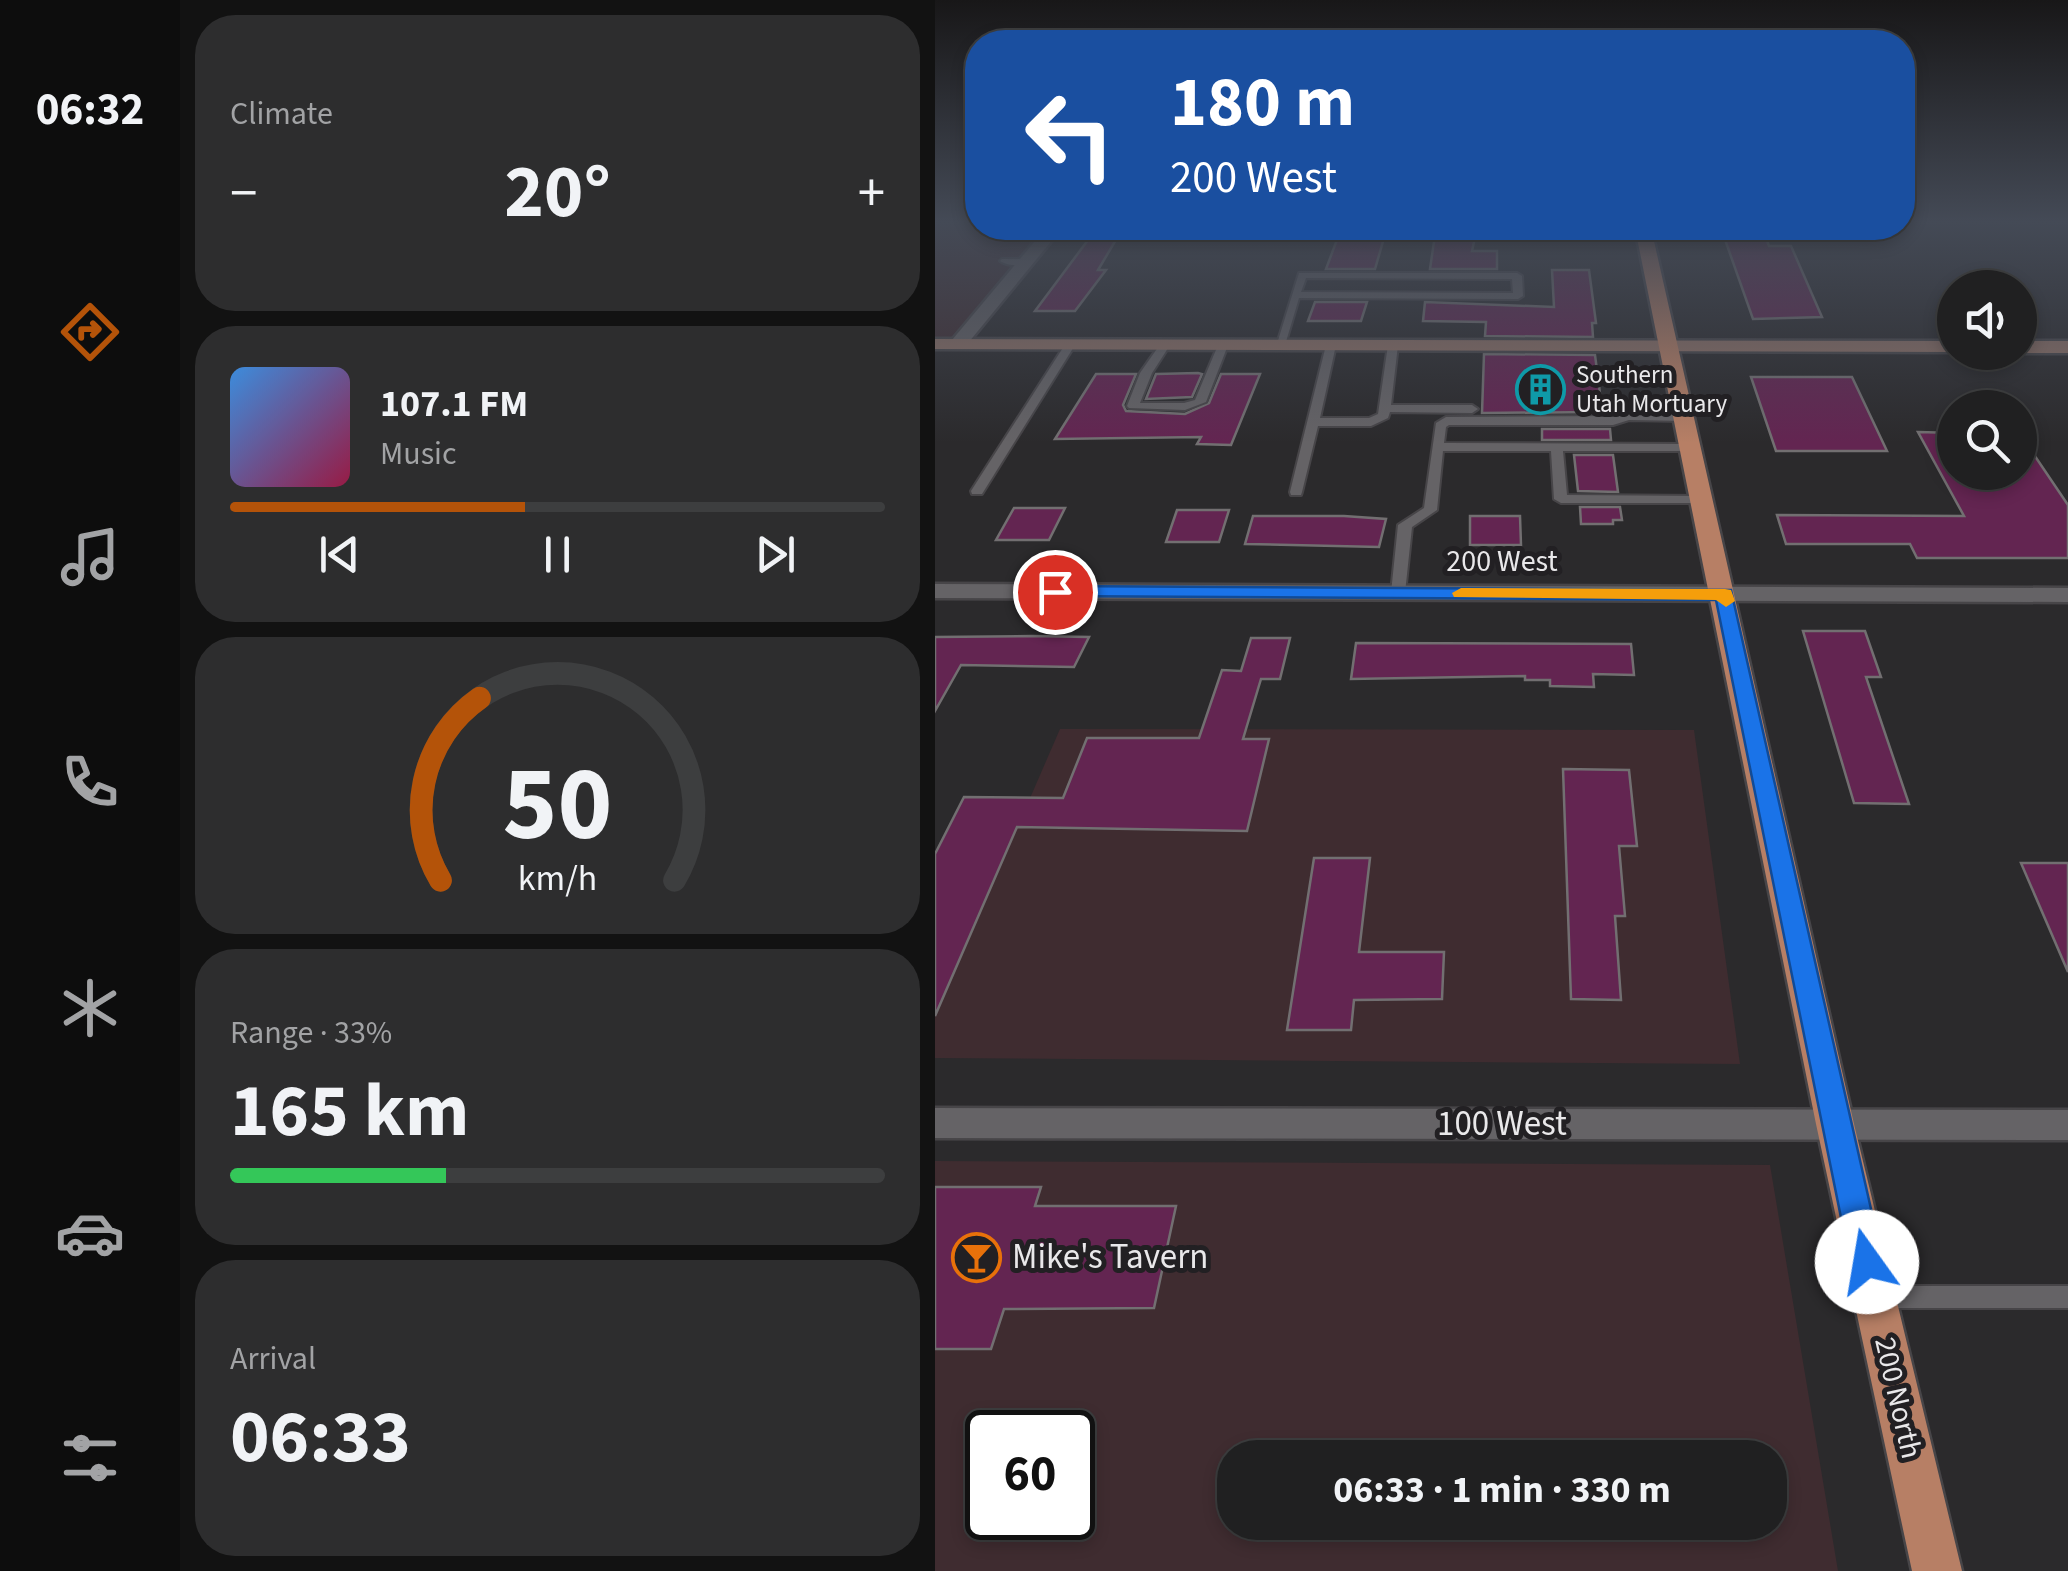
<!DOCTYPE html>
<html lang="en">
<head>
<meta charset="utf-8">
<style>
	:root { --surface:#202021; --page:#2d2d2e; --text:#f1f3f6; --muted:#a2a3a5; --line:#3d3e3f; --accent:#b45309 }
	body { margin:0; font-family:"Source Sans 3",sans-serif; background:var(--page); color:var(--text); height:100vh; display:flex; flex-direction:column; font-size:38px; white-space:nowrap }
	* { box-sizing:border-box; margin:0 }
	p { font-size:32px; color:var(--muted) }
	.icon { flex:none; width:55px; height:55px; fill:none; stroke:currentColor; stroke-width:2; stroke-linecap:round; stroke-linejoin:round }
	.map { position:relative; flex:1; overflow:hidden }
	.side { display:flex; flex-direction:column; gap:15px; padding:15px; background:#121212; width:755px }
	.side>* { flex:none }
	.guide { position:absolute; left:30px; top:30px; width:950px; height:210px; border-radius:40px; box-shadow:0 5px 15px #0003,0 0 0 2px var(--line); background:#1a4fa0; color:#fff; overflow:hidden }
	.controls { position:absolute; left:1002px; top:270px; display:grid; gap:20px }
	.controls a { display:grid; place-items:center; width:100px; height:100px; border-radius:50%; background:var(--surface); box-shadow:0 5px 15px #0003,0 0 0 2px var(--line); font-size:50px }
	.speed { position:absolute; left:30px; top:1410px; display:flex; gap:20px; font-size:50px; font-weight:700; text-align:center }
	.speed>* { display:grid; place-content:center; width:130px; height:130px; border-radius:50%; background:var(--surface); box-shadow:0 5px 15px #0003,0 0 0 2px var(--line); line-height:1 }
	.speed .limit { border:5px solid #111; border-radius:15px; background:#fff; color:#111 }
	.pin { position:absolute; display:grid; place-items:center; width:85px; height:85px; color:#fff; margin:-42px; border:5px solid #fff; border-radius:50%; box-shadow:0 2px 10px #0007 }
	.me { position:absolute; width:110px; margin:-55px; rotate:347deg; stroke-linejoin:round; filter:drop-shadow(0 0 8px #0008) }
	.turn { display:flex; align-items:center; gap:35px; height:210px; padding:0 40px; font-size:45px }
	.turn .icon { width:130px; height:130px; stroke-width:2.5 }
	.turn b { display:block; font-size:70px; line-height:85px }
	.big { font-size:75px; font-weight:700; line-height:1.1 }
	.side .card { flex:1; display:flex; flex-direction:column; justify-content:center; gap:15px; min-width:0; padding:0 35px; border-radius:40px; background:var(--page) }
	.side .dial { align-items:center; gap:0 }
	.dial svg { height:260px; overflow:visible; fill:none; stroke:var(--line); stroke-width:7; stroke-linecap:round; text-anchor:middle }
	.dial text { fill:var(--text); stroke:none }
	.song { display:flex; align-items:center; gap:30px }
	.cover { width:120px; height:120px; border-radius:15px; background:linear-gradient(135deg,hsl(210 70% 55%),hsl(340 70% 35%)) }
	.played { height:10px; border-radius:5px; background:linear-gradient(90deg,var(--accent) 45%,var(--line) 45%) }
	.keys { display:flex; justify-content:space-around; direction:ltr }
	.heat { display:flex; justify-content:space-between; align-items:center; font-size:55px; direction:ltr }
	.charge { height:15px; border-radius:8px; background:linear-gradient(90deg,#34c759 33%,var(--line) 0) }
	.trip { position:absolute; left:282px; top:1440px; width:570px; height:100px; border-radius:40px; background:var(--surface); box-shadow:0 5px 15px #0003,0 0 0 2px var(--line); font-weight:700; line-height:100px; text-align:center }
	main { display:flex; flex:1; min-height:0 }
	.tabs { display:flex; flex-direction:column; width:180px; justify-content:space-around; align-items:center; background:#0d0d0d; color:var(--muted) }
	.tabs .icon { width:70px; height:70px }
	.tabs .on { color:var(--accent) }
	.tabs b { font-size:45px; color:var(--text) }
	.map>svg:first-child { display:block }
</style>
</head>
<body>
<main>
<nav class="tabs">
<b>06:32</b>
<svg class="icon on" aria-label="directions" viewBox="0 0 24 24"><path d="M12 3l9 9-9 9-9-9zM9 14v-3h6M13 9l2 2-2 2"/></svg>
<svg class="icon" aria-label="music" viewBox="0 0 24 24"><path d="M9 18V5l10-2v13"/><circle cx="6" cy="18" r="3"/><circle cx="16" cy="16" r="3"/></svg>
<svg class="icon" aria-label="phone" viewBox="0 0 24 24"><path d="M5 4h4l2 5-3 2q2 4 5 5l2-3 5 2v4C11 20 4 13 5 4z"/></svg>
<svg class="icon" aria-label="climate" viewBox="0 0 24 24"><path d="M12 3v18M4 7l16 10M4 17L20 7"/></svg>
<svg class="icon" aria-label="car" viewBox="0 0 24 24"><path d="M5 17H2v-5l4-1 3-4h7l3 4 3 1v5h-3M9 17h6M6 11h13"/><circle cx="7" cy="17" r="2"/><circle cx="17" cy="17" r="2"/></svg>
<svg class="icon" aria-label="filters" viewBox="0 0 24 24"><path d="M4 7h16M4 17h16"/><circle cx="9" cy="7" r="2"/><circle cx="15" cy="17" r="2"/></svg>
</nav>
<section class="side">
<div class="card"><p>Climate</p>
<div class="heat"><a>−</a><b class="big">20°</b><a>+</a></div>
</div>
<div class="card">
<div class="song"><i class="cover"></i><div><b>107.1 FM</b><p>Music</p></div></div>
<div class="played"></div>
<div class="keys"><svg class="icon" aria-label="previous" viewBox="0 0 24 24"><path d="M18 5L8 12l10 7zM5 5v14"/></svg><svg class="icon" aria-label="pause" viewBox="0 0 24 24"><path d="M8 5v14M16 5v14"/></svg><svg class="icon" aria-label="next" viewBox="0 0 24 24"><path d="M6 5l10 7-10 7zM19 5v14"/></svg></div>
</div>
<div class="card dial"><svg viewBox="0 0 100 80">
<path d="M14 69A42 42 0 1 1 86 69"/>
<path d="M14 69A42 42 0 0 1 26 13" stroke="#b45309"/>
<text x="50" y="56" font-size="32" font-weight="700">50</text>
<text x="50" y="72" font-size="11">km/h</text>
</svg></div>
<div class="card"><p>Range · 33%</p><b class="big">165 km</b><div class="charge"></div></div>
<div class="card"><p>Arrival</p><b class="big">06:33</b></div>
</section>
<div class="map">
<svg width="1133" height="1571" viewBox="0 0 1133 1571">
	<rect width="100%" height="100%" fill="#2b2a2c"/>
	<g fill="#3f2c30" fill-rule="evenodd">
		<path d="M125,729L759,730L805,1064L0,1058V1017Z"/>
		<path d="M0,1161L835,1165L903,1571H0ZM52,1432H138V1518H52ZM300,1458H835V1522H300Z"/>
	</g>
	<path fill="#3f2c31" d="M0,223L119,228L23,344H0Z"/>
	<g fill="#632551" stroke="#726f71" stroke-width="2.5">
		<path d="M162,228H188L163,270H171L140,311H100Z"/>
		<path d="M501,228H542L537,251H562V269H495Z"/>
		<path d="M787,231H819L821,236H830L834,246H856L887,317L818,319Z"/>
		<path d="M403,237L449,238L440,269H391Z"/>
		<path d="M617,270H654L661,323H657L658,337L550,336L551,322L488,321L490,302L619,307Z"/>
		<path d="M380,302H432L426,321H373Z"/>
		<path d="M549,354L660,355L666,401L660,404V412L547,413Z"/>
		<path d="M161,374H201L188,405L191,411L250,414L274,403L286,374H325L296,445L262,444L266,437L120,439Z"/>
		<path d="M221,374L263,373L267,374L257,397L211,399Z"/>
		<path d="M816,377H917L952,451H841Z"/>
		<path d="M607,429H675L676,440H607Z"/>
		<path d="M983,432L1020,433V472H1085V434L1133,505V558H982L975,544H851L842,515L1029,516Z"/>
		<path d="M639,455H678L683,492L643,491Z"/>
		<path d="M645,507H685L687,520H678V524H646Z"/>
		<path d="M79,508H130L114,540H61Z"/>
		<path d="M242,510H294L284,542H231Z"/>
		<path d="M318,516H409L451,519L444,547L310,544Z"/>
		<path d="M535,516H585L586,545H535Z"/>
		<path d="M868,631H930L946,677H931L974,804L919,803Z"/>
		<path d="M97,636L154,637L139,667L26,665L0,711V637Z"/>
		<path d="M316,638H355L345,679H326L308,739H334L312,831L82,827L0,1016V854L29,797L128,798L152,738H264L287,670L306,671Z"/>
		<path d="M421,643L696,644L699,675L658,674L659,687L615,686V680H590V676L416,679Z"/>
		<path d="M628,769L694,770L702,846H684L690,916H680L686,1000L636,999Z"/>
		<path d="M379,858H435L424,952H509L507,999L419,1000L416,1030H352Z"/>
		<path d="M1086,863H1133V972Z"/>
		<path d="M0,1187H106L100,1206H241L219,1308L69,1309L56,1349H0Z"/>
	</g>
	<g fill="none" stroke-linecap="round" stroke-linejoin="round">
		<defs>
			<g id="lane">
				<path d="M67,259H92L97,262C90,267 72,266 65,261Z"/>
				<path d="M364,273H582L587,276L588,296L583,299L364,298L350,345L341,347ZM371,278L577,279L578,293L366,292Z"/>
				<path d="M230,342L235,345L217,373L205,403H249L260,400L283,345L292,343L293,345L271,402L250,410L194,408L192,406L205,373L226,343Z"/>
				<path d="M396,342L401,345L385,418H434L443,414L453,345L458,342L463,345L456,405H537L543,409L537,413L455,412L453,418L436,426H383L367,492L366,495H356L355,492L391,345Z"/>
				<path d="M131,343L140,345L47,494H37L36,491Z"/>
				<path d="M667,405L694,412L751,413L757,417L751,421L694,420L678,425H514L511,427L509,443L758,444L764,448L762,451H628L632,495L769,496L774,497V503H626L619,499L616,451H508L502,510L477,527L470,593L463,597L458,596L456,593L463,525L489,508L501,423L511,417L681,416L663,410V406Z"/>
				<path d="M940,1286H1133V1308H940L931,1305L927,1297L931,1289Z"/>
			</g>
			<g id="street">
				<path d="M111,228H127L29,348H17V340Z"/>
				<path d="M0,584L1133,588V602L0,598Z"/>
				<path d="M0,1108L1133,1110V1140L0,1138Z"/>
			</g>
			<g id="secondary">
				<path d="M0,339L1020,341V352L0,349Z"/>
				<rect x="1085" y="341" width="48" height="12"/>
			</g>
			<path id="primary" d="M700,228H716L919,1124L1027,1571H977L881,1124Z"/>
		</defs>
		<use href="#lane" stroke="#474548" stroke-width="4"/>
		<use href="#street" stroke="#474548" stroke-width="5"/>
		<use href="#secondary" stroke="#474548" stroke-width="5"/>
		<use href="#primary" stroke="#474548" stroke-width="5"/>
		<use href="#lane" fill="#656366" fill-rule="evenodd"/>
		<use href="#street" fill="#656366" fill-rule="evenodd"/>
		<use href="#secondary" fill="#8e7166" fill-rule="evenodd"/>
		<use href="#primary" fill="#b77f65" fill-rule="evenodd"/>
	</g>
	<linearGradient id="sky" x2="0" y2="1"><stop stop-color="#181718"/><stop offset="0.5" stop-color="#444a56"/><stop offset="1" stop-color="#444a56" stop-opacity="0"/></linearGradient>
	<rect width="1133" height="443" fill="url(#sky)"/>
	<path fill="#1a73e8" stroke="#114b97" stroke-width="2.5" d="M120,586L796,590L948,1262L943,1272L932,1276L920,1272L915,1262L781,600L113,596V588Z"/>
	<path fill="#f59e0b" d="M526,588L790,589L796,590L800,601L791,607L781,600L519,597L517,593Z"/>
	<defs>
		<symbol id="building-ring" viewBox="-11 -11 22 22"><circle r="9.5" fill="#222023" stroke="#0f9aa8" stroke-width="1.5"/><path d="M-4-6H4V6H1V3H-1V6H-4ZM-2.5-4.3h1.7v1.8h-1.7ZM.8-4.3h1.7v1.8H.8ZM-2.5-1h1.7V.8h-1.7ZM.8-1h1.7V.8H.8Z" fill="#0f9aa8"/></symbol>
		<symbol id="bar-ring" viewBox="-11 -11 22 22"><circle r="9.5" fill="#222023" stroke="#e8710a" stroke-width="1.5"/><path d="M-6-5H6L.8 .8V4.5H3.5V6h-7V4.5H-.8V.8Z" fill="#e8710a"/></symbol>
	</defs>
	<g fill-rule="evenodd">
		<use href="#building-ring" x="578" y="362" width="55" height="55"/>
		<use href="#bar-ring" x="14" y="1230" width="55" height="55"/>
	</g>
	<g text-anchor="middle" dominant-baseline="central" stroke-width="10" stroke-linejoin="round" paint-order="stroke">
		<g font-size="25" fill="#e9e8ea" stroke="#222023" text-anchor="start">
			<text x="641" y="375">Southern<tspan x="641" dy="29">Utah Mortuary</tspan></text>
		</g>
		<g font-size="30" fill="#e9e8ea" stroke="#222023">
			<text x="567" y="561">200 West</text>
			<text transform="translate(963 1398) rotate(77)">200 North</text>
		</g>
		<g font-size="35" fill="#e9e8ea" stroke="#222023">
			<text x="567" y="1124">100 West</text>
		</g>
		<g font-size="35" fill="#e9e8ea" stroke="#222023" text-anchor="start">
			<text x="77" y="1257">Mike's Tavern</text>
		</g>
	</g>
</svg>
<div class="controls">
<a><svg class="icon" aria-label="sound" viewBox="0 0 24 24"><path d="M4 9h4l5-4v14l-5-4H4zM17 9q2 3 0 6"/></svg></a>
<a><svg class="icon" aria-label="search" viewBox="0 0 24 24"><circle cx="10" cy="10" r="6"/><path d="M15 15l6 6"/></svg></a>
</div>
<div class="speed"><div class="limit">60</div></div>
<div class="pin" style="left:120px;top:592px;background:#d93025"><svg class="icon" aria-label="arrive" viewBox="0 0 24 24"><path d="M6 21V4h12l-3 4 3 4H6"/></svg></div>
<svg class="me" style="left:932px;top:1262px" viewBox="-20 -20 40 40"><circle r="19" fill="#fff"/><path d="M0-13L10 11 0 6-10 11z" fill="#1a73e8"/></svg>
<div class="trip">06:33 · 1 min · 330 m</div>
<div class="guide">
<div class="turn"><svg class="icon" aria-label="left" viewBox="0 0 24 24"><path d="M17 20v-9H6M10 6l-5 5 5 5"/></svg><div><b>180 m</b>200 West</div></div>
</div>
</div>
</main>
</body>
</html>
